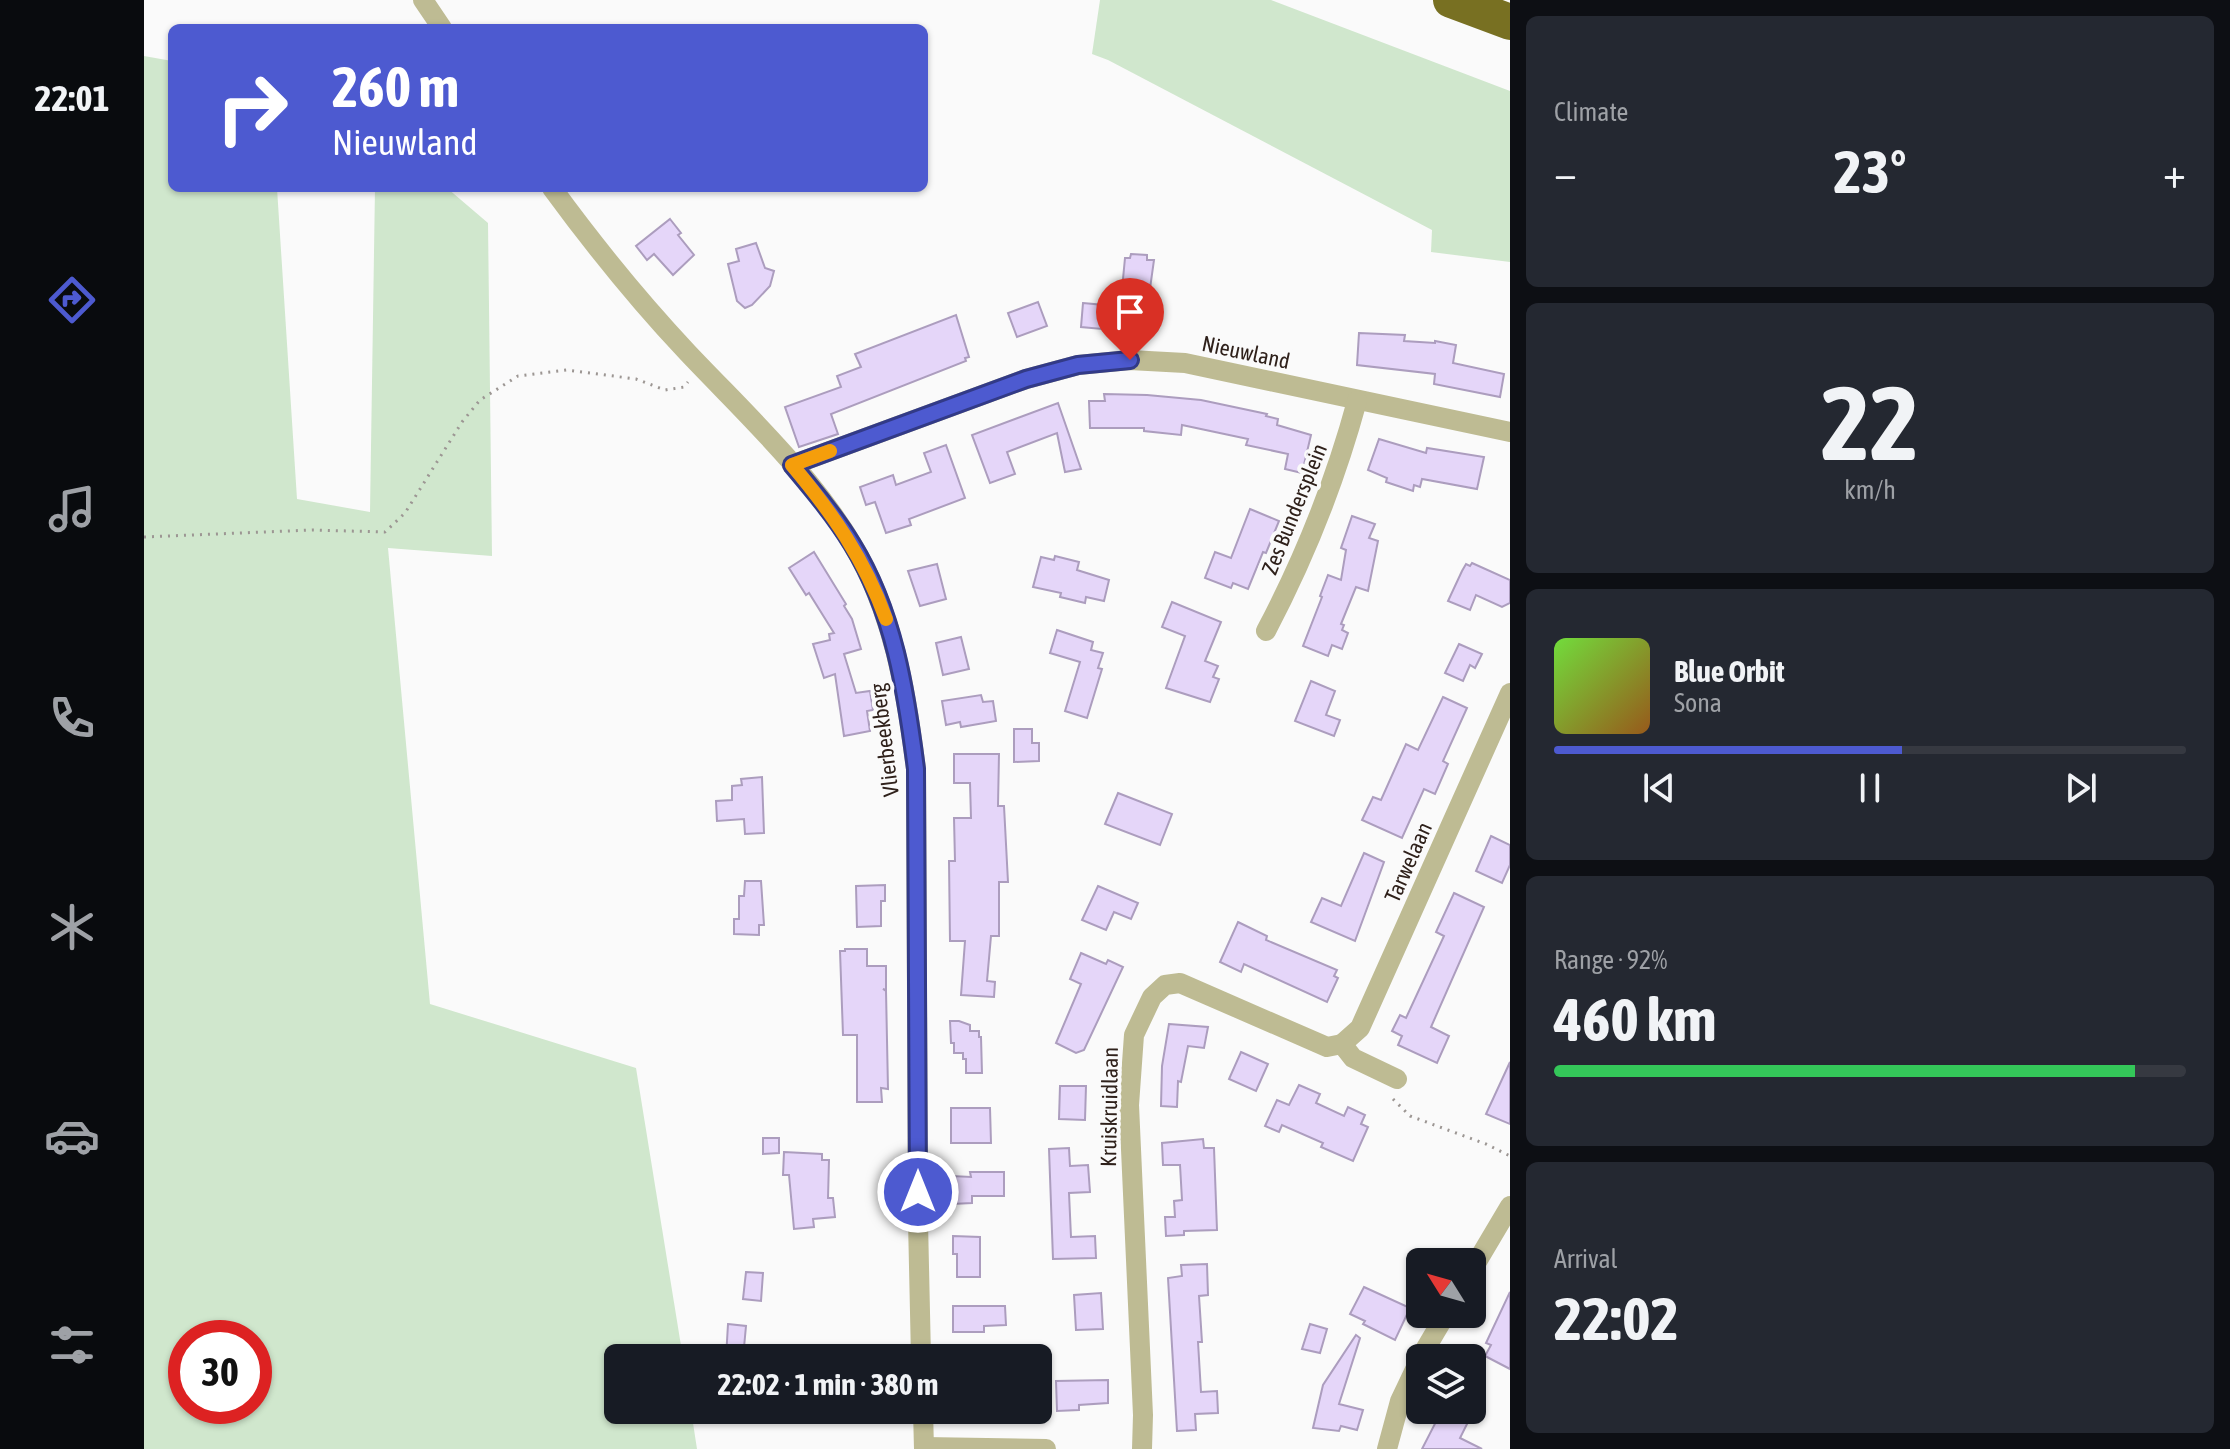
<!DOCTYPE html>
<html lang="en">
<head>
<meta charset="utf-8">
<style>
	:root { --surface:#171b24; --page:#242831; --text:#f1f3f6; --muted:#9ea1a6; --line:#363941; --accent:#4d5ad0 }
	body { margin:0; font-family:"Asap Condensed",sans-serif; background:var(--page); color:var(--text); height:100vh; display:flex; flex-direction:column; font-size:30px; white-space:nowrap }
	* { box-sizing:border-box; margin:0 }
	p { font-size:26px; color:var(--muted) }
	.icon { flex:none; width:44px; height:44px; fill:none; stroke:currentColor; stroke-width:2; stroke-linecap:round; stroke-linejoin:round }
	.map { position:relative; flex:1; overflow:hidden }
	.sheet { display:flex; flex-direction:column; gap:16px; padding:16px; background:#0d0f14; width:720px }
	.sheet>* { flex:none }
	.top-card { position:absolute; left:24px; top:24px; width:760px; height:168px; border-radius:12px; box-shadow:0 2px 6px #0004; background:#4d5ad0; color:#fff; overflow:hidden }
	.needle { width:52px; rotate:307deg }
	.controls { position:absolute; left:1262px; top:1248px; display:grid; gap:16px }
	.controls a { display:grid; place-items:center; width:80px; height:80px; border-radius:12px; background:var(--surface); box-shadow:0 2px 6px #0004; font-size:40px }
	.speed { position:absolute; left:24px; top:1320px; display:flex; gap:16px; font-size:40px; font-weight:700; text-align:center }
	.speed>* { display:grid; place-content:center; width:104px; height:104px; border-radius:50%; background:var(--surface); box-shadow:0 2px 6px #0004; line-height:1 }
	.speed .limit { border:12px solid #d22; background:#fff; color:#111 }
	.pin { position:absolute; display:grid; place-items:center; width:68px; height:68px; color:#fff; margin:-82px -34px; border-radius:50% 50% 50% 0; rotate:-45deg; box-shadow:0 0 8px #0007 }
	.pin .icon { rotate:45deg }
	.me { position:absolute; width:88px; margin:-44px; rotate:0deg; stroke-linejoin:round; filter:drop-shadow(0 0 6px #0008) }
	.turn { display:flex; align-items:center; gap:28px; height:168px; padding:0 32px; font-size:36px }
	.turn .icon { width:104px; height:104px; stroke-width:2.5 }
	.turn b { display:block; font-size:56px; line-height:68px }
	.big { font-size:60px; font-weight:700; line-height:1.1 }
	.sheet .tile { flex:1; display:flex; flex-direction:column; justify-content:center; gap:12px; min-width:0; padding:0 28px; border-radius:12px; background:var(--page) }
	.sheet .dial { align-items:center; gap:0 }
	.dial b { font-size:104px; line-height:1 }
	.song { display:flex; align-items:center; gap:24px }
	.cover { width:96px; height:96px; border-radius:12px; background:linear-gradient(135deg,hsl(100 70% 55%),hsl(30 70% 35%)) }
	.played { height:8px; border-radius:4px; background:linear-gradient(90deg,var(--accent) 55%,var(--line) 55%) }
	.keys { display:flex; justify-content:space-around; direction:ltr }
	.heat { display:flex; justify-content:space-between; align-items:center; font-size:44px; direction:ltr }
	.charge { height:12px; border-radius:6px; background:linear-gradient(90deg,#34c759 92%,var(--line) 0) }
	.trip { position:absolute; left:460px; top:1344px; width:448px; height:80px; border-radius:12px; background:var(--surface); box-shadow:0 2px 6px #0004; font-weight:700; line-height:80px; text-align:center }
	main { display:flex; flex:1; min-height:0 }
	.tab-bar { display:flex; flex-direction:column; width:144px; justify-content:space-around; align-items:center; background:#090b0e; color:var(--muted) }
	.tab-bar .icon { width:56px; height:56px }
	.tab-bar .current { color:var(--accent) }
	.tab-bar b { font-size:36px; color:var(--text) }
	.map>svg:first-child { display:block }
</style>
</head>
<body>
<main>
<nav class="tab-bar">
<b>22:01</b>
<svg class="icon current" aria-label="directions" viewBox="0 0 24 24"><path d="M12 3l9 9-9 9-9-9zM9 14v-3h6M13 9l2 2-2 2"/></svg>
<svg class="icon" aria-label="music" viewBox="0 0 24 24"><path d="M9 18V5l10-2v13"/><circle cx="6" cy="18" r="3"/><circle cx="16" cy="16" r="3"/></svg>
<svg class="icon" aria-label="phone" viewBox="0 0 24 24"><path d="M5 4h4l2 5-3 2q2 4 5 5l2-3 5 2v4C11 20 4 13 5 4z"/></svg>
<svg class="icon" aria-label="climate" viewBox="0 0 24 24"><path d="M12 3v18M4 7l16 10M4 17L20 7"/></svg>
<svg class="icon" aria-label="car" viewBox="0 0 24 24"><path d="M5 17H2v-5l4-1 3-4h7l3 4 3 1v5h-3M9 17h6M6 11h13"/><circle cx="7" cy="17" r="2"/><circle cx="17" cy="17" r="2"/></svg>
<svg class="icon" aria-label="filters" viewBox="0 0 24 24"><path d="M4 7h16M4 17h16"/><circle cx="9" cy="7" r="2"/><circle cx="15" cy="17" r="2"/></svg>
</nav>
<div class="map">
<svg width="1366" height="1449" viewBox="0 0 1366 1449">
	<rect width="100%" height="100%" fill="#fafafa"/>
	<g fill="#d0e7cd" fill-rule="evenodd">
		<path d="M956,0H1127L1366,91V262L1287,252L1288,230L964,60L948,54Z"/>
		<path d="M0,56L28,61V188H133L153,499L226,512L231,188H303L344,223L348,556L244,548L286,1004L492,1068L539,1358H474V1410H547L553,1449H0ZM42,1338H110V1406H42Z"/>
	</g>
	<g fill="#e5d6f9" stroke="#ac9dbe" stroke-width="2">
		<path d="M526,219L537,233L534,235L550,255L529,275L510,254L503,260L492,246Z"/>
		<path d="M612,243L621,268L630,271L626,286L608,305L601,308L593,301L584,264L595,261L592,249Z"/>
		<path d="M987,254L1003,255V260H1010L1004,303L977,300L981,258H986Z"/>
		<path d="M894,302L903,326L873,337L864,313Z"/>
		<path d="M939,303L960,305L958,329L937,327Z"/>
		<path d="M812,315L825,357L821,358L822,361L687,414L694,434L655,447L641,407L697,387L693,376L717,367L711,354Z"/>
		<path d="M1215,333L1261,335L1260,341L1291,343V341L1312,345L1309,363L1360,374L1356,397L1290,384L1291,374L1213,365Z"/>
		<path d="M960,394L1003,395L1057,400L1123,414L1122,416L1134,419L1133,425L1167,435L1158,473L1141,469L1144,454L1102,445L1104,439L1038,425L1037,435L1000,431V428H946L945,401H961Z"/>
		<path d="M914,403L937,469L921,472L913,433L863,452L871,474L846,483L828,435Z"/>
		<path d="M1235,439L1282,453L1283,448L1340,457L1333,489L1278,479L1276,487L1270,485L1269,491L1242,482L1243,478L1224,470Z"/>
		<path d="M802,445L821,498L765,519L767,525L742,533L731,502L722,505L716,487L749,475L752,485L787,472L780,453Z"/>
		<path d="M1106,509L1135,521L1122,553L1119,552L1104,589L1089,583L1087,588L1061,578L1071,552L1087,558Z"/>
		<path d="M1208,516L1231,524L1225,538L1234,541L1224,591L1212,587L1197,624L1200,625L1198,630L1204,633L1198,649L1188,645L1184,656L1159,646L1178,597L1176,596L1184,575L1197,580L1202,550L1197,548Z"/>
		<path d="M670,552L702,604L700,606L708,619L717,649L700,654L712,693L726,691L729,710L723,711L726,731L700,736L691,674L680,678L669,644L686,640L685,634L690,633L665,593L662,595L645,568Z"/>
		<path d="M911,556L935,562L933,570L965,580L960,601L942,597L941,603L916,597L917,593L889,587L897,557L910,560Z"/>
		<path d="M1328,563L1366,580V603L1358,607L1332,595L1326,610L1304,601L1318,571L1322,564L1326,566Z"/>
		<path d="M793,564L802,599L776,606L764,571Z"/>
		<path d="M1028,602L1077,622L1061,661L1074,666L1069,677L1075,679L1066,702L1022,688L1041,636L1018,627Z"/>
		<path d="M913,630L949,642L947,650L959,653L954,668L958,669L943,718L921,711L936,662L906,653Z"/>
		<path d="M817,637L825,669L799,675L792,643Z"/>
		<path d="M1315,644L1338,654L1331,668L1326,665L1319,681L1301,673Z"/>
		<path d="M1167,681L1191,691L1182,715L1196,720L1190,736L1151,721Z"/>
		<path d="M837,695L839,702L849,701L852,721L817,727L816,722L802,725L798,701Z"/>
		<path d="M1299,697L1323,708L1299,761L1304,764L1291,794L1280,789L1258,838L1218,820L1229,797L1237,800L1262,744L1274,750Z"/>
		<path d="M870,729H888V743H895V761L870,762Z"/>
		<path d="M810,754H855L854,806H860L864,882H855V936H847L843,981L851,982L850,997L817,995L821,941H806L805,861H811L810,818H827L826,783H810Z"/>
		<path d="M618,777L620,833L601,834L600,819L573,821L572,801L588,800V786L598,785L597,779Z"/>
		<path d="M974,793L1028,814L1016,845L961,824Z"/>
		<path d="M1347,836L1366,845V865L1358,883L1332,871Z"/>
		<path d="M1220,853L1240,862L1211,941L1167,922L1178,898L1197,906Z"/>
		<path d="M601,881H617L620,925H615V935L590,934V919H595V896H600Z"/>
		<path d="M741,885V901H737V926L713,927L712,886Z"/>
		<path d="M954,886L994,903L987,919L970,912L962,930L938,920Z"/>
		<path d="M1310,893L1340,907L1287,1027L1305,1036L1293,1063L1254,1045L1258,1036L1248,1031L1256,1015L1262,1018L1300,936L1292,932Z"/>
		<path d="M1094,922L1123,936L1122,940L1193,970L1190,976L1194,978L1183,1002L1100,964L1097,972L1076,962Z"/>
		<path d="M701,949H723V966H742V990L739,989L742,991L744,1089L737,1088L738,1102H713V1035H699L696,951H701Z"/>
		<path d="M937,953L962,964L964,960L979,967L940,1050L932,1053L912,1043L937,984L926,979Z"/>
		<path d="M806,1021H815L826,1025V1031H835V1037H837L838,1073H822V1059H819V1053H810V1043H807Z"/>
		<path d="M1025,1024L1064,1027L1060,1048L1044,1046L1037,1082L1034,1081L1033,1107L1017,1106L1018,1066Z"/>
		<path d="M1097,1052L1124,1064L1112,1091L1085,1079Z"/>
		<path d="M1366,1062V1124L1342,1114Z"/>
		<path d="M1155,1085L1176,1094L1172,1103L1200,1116L1204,1107L1221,1115L1217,1124L1224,1127L1209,1161L1177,1147L1179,1143L1138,1125L1135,1132L1121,1126L1133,1100L1145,1105Z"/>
		<path d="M916,1086H942L941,1120L915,1119Z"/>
		<path d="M807,1108H846L847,1143H807Z"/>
		<path d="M619,1138H635V1153L619,1154Z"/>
		<path d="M1059,1139L1060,1148H1070L1073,1230L1040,1231V1235L1022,1236L1021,1217H1031L1030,1201L1038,1200L1036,1165H1019L1018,1143Z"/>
		<path d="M925,1148L926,1166L944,1165L946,1192L925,1193L927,1237L951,1236L952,1258L909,1259L905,1149Z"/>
		<path d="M640,1152L678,1154V1160H685L684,1198H689L691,1217L669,1219L670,1227L650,1229L645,1175H639Z"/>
		<path d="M826,1172H860V1196H828V1203L808,1204V1176L827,1177Z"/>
		<path d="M809,1236L836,1237V1277H813V1254H809Z"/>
		<path d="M1063,1264L1064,1295L1055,1296L1058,1342H1054L1057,1392L1073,1391L1074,1413L1051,1414L1052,1430L1033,1431L1024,1278L1038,1276L1037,1265Z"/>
		<path d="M602,1272L619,1273L617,1301L599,1299Z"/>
		<path d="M1220,1287L1266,1308L1251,1340L1219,1324L1221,1321L1206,1314Z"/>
		<path d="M1366,1292V1369L1341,1356L1347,1345L1342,1343Z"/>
		<path d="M957,1293L959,1329L932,1330L930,1295Z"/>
		<path d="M809,1306H861L862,1325L840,1326V1332H809Z"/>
		<path d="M584,1324L602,1326L599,1358H582Z"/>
		<path d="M1166,1324L1183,1329L1176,1353L1158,1349Z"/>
		<path d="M1212,1335L1216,1338L1195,1404L1219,1410L1213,1430L1197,1426L1195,1431L1169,1428L1179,1385Z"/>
		<path d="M964,1380V1403L935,1405V1410L913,1411L912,1381Z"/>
		<path d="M1298,1410H1330L1316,1438L1338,1449H1278Z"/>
	</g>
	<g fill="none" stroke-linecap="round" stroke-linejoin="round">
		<g stroke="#9c9693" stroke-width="3" stroke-dasharray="2 6" stroke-linecap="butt">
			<path d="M0,537L168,530L241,532L261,513L318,422L336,400L374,376L423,370L492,379L521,390L540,387L544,382"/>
			<path d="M1249,1099L1266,1116L1342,1144L1366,1156"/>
		</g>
		<g stroke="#bebb93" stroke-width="20">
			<path d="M279,0L298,28"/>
			<path d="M408,188C449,244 495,301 543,352C609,422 692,496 730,587C755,646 764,707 772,769L774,1221L777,1358"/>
			<path d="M648,465L882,379L934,365L986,360L1041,363L1366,432"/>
			<path d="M1122,631C1161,557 1191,482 1213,401"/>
			<path d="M1198,1044L1216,1028L1366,693"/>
			<path d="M1328,1270L1366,1206"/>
			<path d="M1276,1358L1302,1314"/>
			<path d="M779,1410L780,1449"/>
			<path d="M780,1447L902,1449"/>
			<path d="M998,1449L999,1415L985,1105L990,1035L1008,997L1021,985L1036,983L1183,1047L1198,1044L1209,1058L1253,1079"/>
			<path d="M1243,1449L1256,1401L1276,1359"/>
		</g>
		<path stroke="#787022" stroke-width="36" d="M1307,0L1366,22"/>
	</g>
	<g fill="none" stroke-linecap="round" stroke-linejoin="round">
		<defs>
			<path id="route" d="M774,1192L772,769C762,691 750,612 708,544C691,516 669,490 648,465L882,379L934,365L986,360"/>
		</defs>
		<use href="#route" stroke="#323a87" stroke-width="20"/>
		<use href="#route" stroke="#4d5ad0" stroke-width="14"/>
		<path stroke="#f59e0b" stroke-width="14" d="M686,451L648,465C689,514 720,558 742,619"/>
	</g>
	<g text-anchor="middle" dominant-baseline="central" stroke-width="8" stroke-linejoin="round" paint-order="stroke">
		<g font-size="22" fill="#2f211b" stroke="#fafafa">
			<text transform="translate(1102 352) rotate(12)">Nieuwland</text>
			<text transform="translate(1150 509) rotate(-68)">Zes Bundersplein</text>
			<text transform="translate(740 740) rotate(-97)">Vlierbeekberg</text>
			<text transform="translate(1264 862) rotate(-66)">Tarwelaan</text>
			<text transform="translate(965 1107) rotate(-89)">Kruiskruidlaan</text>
		</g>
	</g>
</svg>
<div class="controls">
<a><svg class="needle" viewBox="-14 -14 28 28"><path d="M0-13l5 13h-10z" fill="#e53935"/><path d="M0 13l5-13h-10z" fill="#9ea1a6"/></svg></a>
<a><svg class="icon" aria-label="layers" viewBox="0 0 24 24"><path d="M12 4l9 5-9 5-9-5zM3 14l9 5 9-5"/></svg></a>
</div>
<div class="speed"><div class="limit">30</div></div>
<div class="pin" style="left:986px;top:360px;background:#d93025"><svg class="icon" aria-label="arrive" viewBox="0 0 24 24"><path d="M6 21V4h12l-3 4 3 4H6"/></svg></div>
<svg class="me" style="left:774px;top:1192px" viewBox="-20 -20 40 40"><circle r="17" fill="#4d5ad0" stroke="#fff" stroke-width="3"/><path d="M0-11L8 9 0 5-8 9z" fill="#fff"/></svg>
<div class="trip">22:02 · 1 min · 380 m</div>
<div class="top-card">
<div class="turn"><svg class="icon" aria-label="right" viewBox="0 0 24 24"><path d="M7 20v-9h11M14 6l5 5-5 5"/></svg><div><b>260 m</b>Nieuwland</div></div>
</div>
</div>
<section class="sheet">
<div class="tile"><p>Climate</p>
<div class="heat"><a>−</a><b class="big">23°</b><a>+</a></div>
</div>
<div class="tile dial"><b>22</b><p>km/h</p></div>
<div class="tile">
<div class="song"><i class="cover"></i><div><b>Blue Orbit</b><p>Sona</p></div></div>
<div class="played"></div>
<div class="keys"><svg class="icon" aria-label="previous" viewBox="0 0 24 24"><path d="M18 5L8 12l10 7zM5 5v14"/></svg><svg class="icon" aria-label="pause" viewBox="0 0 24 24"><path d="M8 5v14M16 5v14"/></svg><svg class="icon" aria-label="next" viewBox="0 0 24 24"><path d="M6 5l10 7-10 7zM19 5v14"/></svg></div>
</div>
<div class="tile"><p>Range · 92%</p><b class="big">460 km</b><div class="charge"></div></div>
<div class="tile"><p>Arrival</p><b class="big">22:02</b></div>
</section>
</main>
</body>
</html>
